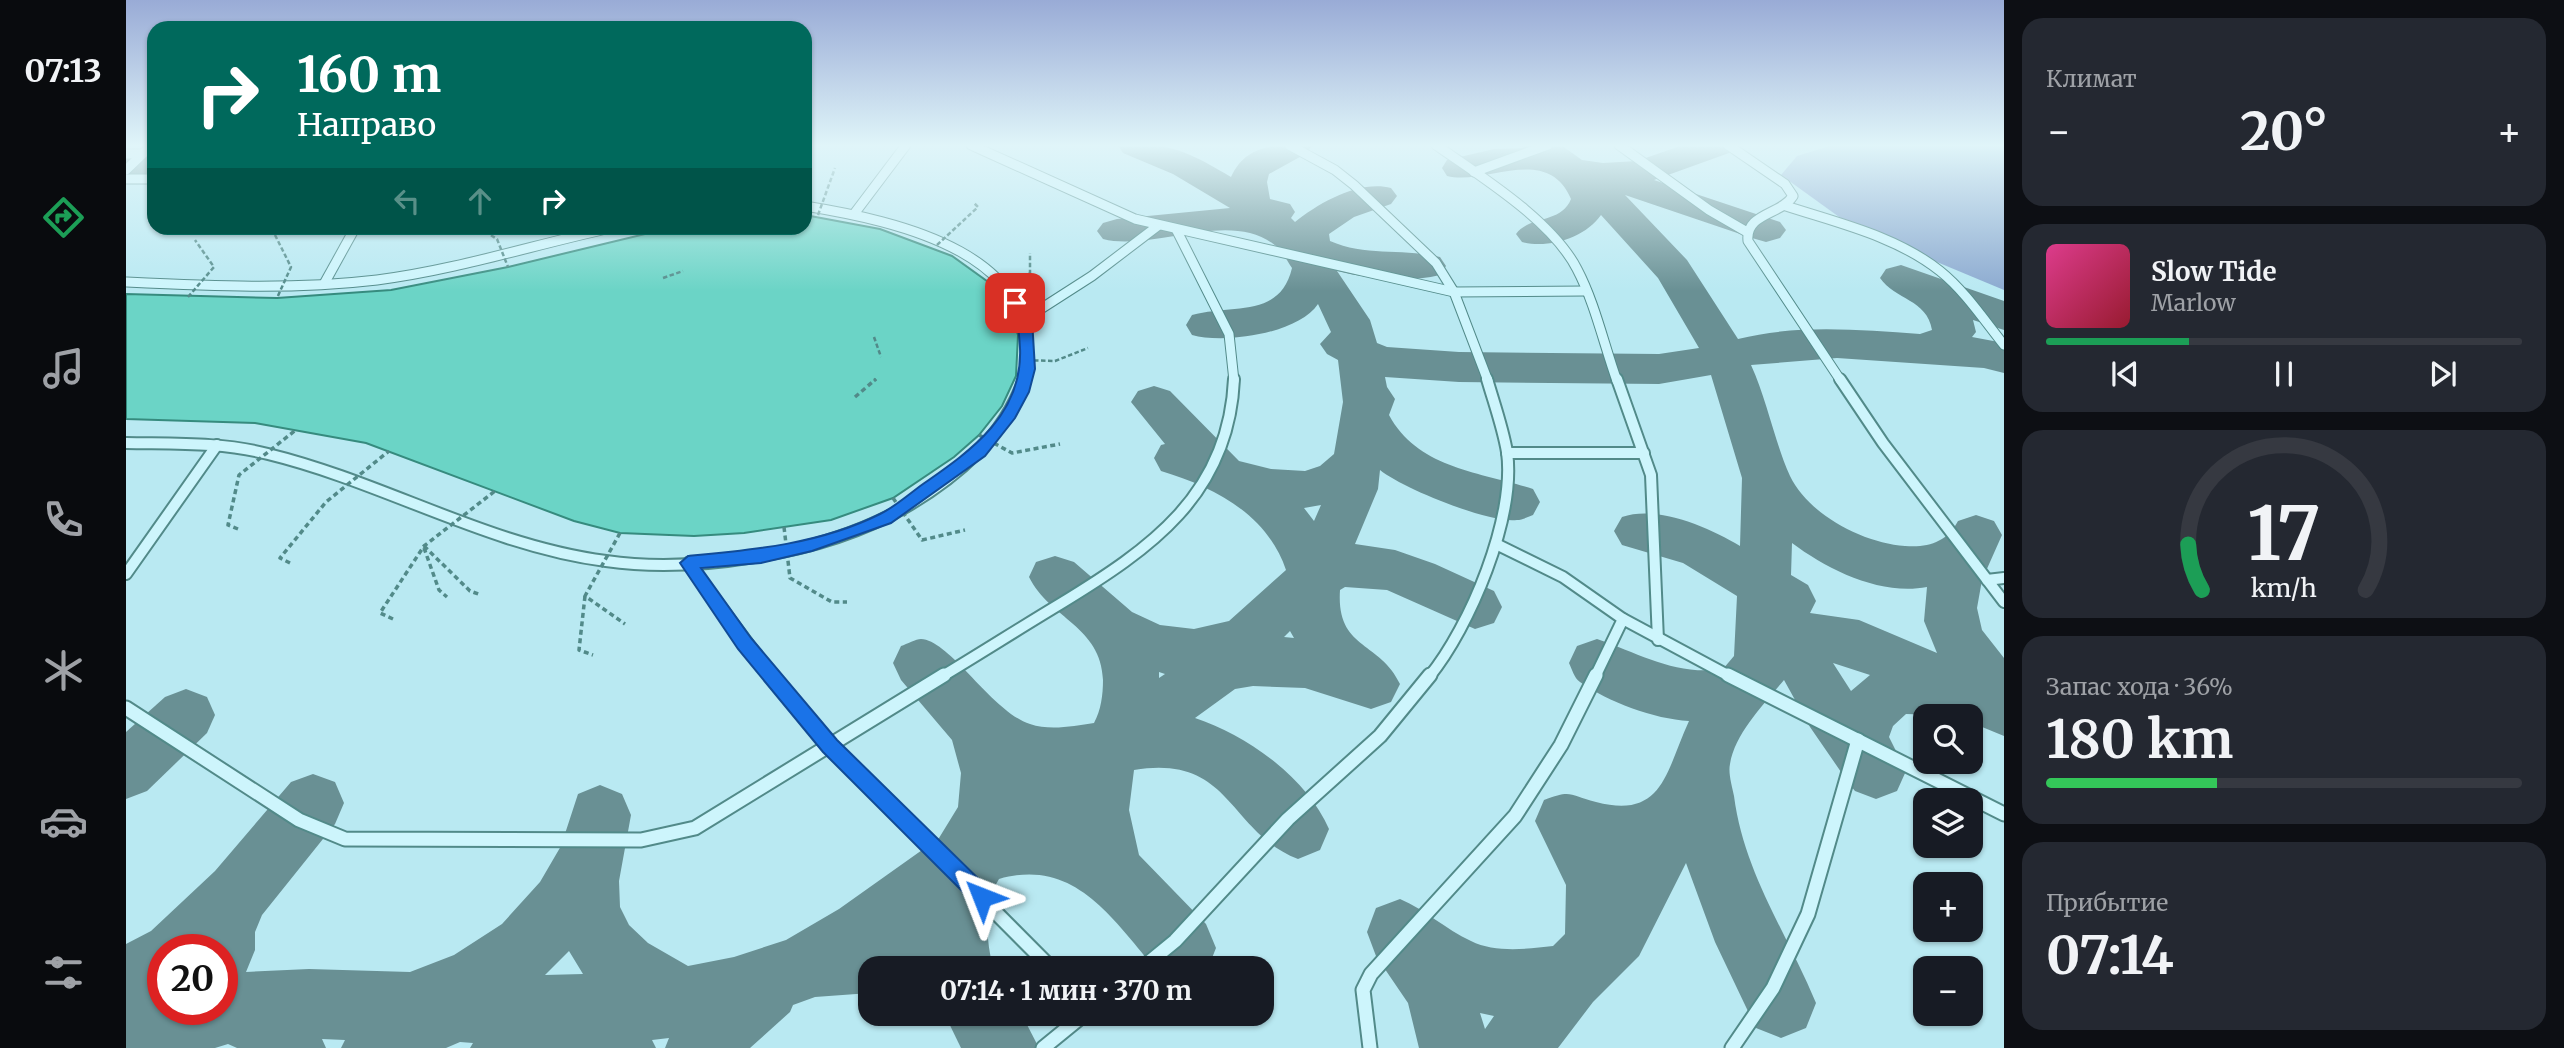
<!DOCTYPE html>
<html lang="ru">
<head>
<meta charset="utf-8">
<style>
	:root { --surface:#171b24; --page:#242831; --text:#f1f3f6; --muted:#9ea1a6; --line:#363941; --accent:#1c9e56 }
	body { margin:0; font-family:Merriweather,serif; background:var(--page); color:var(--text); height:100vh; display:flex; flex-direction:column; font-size:26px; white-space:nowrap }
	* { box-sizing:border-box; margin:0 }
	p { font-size:23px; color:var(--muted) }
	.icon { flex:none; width:38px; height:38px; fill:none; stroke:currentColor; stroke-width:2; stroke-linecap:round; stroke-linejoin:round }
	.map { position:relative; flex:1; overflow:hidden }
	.panel { display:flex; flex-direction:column; gap:18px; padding:18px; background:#0d0f14; width:560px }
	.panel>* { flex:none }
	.hud { position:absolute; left:21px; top:21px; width:665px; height:214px; border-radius:21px; box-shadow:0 2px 5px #0004; background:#00695c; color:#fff; overflow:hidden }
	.controls { position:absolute; left:1787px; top:704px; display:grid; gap:14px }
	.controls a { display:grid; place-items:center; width:70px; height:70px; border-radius:14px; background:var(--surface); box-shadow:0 2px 5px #0004; font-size:35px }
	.speed { position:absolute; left:21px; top:934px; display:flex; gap:14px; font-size:35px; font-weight:700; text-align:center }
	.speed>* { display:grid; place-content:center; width:91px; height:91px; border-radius:50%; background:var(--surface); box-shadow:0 2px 5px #0004; line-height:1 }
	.speed .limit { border:10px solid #d22; background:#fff; color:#111 }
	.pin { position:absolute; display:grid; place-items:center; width:60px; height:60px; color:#fff; margin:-30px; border-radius:14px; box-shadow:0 4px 10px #0006 }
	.me { position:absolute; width:77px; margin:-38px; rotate:315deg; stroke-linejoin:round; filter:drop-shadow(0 0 5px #0008) }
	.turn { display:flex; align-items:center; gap:24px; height:147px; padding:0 35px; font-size:32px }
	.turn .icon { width:91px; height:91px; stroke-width:2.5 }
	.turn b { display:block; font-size:49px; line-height:60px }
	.lanes { display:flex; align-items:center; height:66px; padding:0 35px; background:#0003; justify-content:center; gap:35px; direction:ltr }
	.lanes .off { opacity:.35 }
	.big { font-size:52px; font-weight:700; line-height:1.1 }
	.panel .tile { flex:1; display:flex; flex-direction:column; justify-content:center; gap:10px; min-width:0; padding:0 24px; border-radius:21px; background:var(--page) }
	.panel .dial { align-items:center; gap:0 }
	.dial svg { height:182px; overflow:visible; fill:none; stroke:var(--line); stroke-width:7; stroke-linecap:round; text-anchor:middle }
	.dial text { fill:var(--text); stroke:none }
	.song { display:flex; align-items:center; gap:21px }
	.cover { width:84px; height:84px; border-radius:10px; background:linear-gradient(135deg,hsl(330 70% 55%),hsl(350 70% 35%)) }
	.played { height:7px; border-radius:4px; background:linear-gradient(90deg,var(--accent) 30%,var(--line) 30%) }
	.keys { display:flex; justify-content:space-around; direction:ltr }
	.heat { display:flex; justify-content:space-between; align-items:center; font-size:38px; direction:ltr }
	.charge { height:10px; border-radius:5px; background:linear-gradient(90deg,#34c759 36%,var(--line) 0) }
	.trip { position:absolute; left:732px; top:956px; width:416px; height:70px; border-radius:21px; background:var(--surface); box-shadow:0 2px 5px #0004; font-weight:700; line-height:70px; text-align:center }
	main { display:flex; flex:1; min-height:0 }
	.tab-bar { display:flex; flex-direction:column; width:126px; justify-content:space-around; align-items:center; background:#090b0e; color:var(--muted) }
	.tab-bar .icon { width:49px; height:49px }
	.tab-bar .current { color:var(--accent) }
	.tab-bar b { font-size:32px; color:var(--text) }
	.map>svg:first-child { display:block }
</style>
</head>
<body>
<main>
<nav class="tab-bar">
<b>07:13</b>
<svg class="icon current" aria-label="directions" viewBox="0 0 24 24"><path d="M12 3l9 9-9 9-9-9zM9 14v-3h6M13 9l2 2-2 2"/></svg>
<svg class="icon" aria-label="music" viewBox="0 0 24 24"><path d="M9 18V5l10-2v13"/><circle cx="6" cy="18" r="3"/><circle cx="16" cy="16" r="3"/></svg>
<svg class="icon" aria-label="phone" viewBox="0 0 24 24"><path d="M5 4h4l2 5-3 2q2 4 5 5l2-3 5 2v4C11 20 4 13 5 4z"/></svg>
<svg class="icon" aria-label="climate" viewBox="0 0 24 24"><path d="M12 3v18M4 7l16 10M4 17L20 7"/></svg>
<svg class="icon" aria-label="car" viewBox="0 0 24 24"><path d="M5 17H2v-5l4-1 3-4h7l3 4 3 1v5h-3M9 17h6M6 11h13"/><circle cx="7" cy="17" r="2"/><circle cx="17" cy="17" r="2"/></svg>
<svg class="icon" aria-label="filters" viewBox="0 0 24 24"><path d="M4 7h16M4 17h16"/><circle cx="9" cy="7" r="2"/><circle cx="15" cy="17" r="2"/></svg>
</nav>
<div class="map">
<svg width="1878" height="1048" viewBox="0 0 1878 1048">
	<rect width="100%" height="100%" fill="#b9e9f2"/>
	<path fill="#8caad0" d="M1707,145H1878V290L1727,227L1655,175L1671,156Z"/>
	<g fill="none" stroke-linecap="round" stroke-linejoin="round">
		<g fill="#699094" fill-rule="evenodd">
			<path d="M992,145C1042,141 1063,152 1105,177C1121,142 1153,145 1186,145L1181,153L1143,174L1141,182L1144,199L1164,204L1169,212L1165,218L1169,222C1194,202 1234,180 1265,188L1271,196L1265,204L1228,217L1203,234L1204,241C1240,257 1277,248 1314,257L1320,266L1314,275C1282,283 1243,279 1211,271L1244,320L1251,343L1261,347L1333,352L1533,354L1573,348L1532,278L1475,215C1459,238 1422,249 1396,242L1390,234C1404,215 1435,224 1445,199C1421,143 1360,186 1321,176L1316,168L1321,160L1368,149L1397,148L1395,145H1435L1456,160L1477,163L1511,161L1557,145H1608L1603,153L1528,180L1654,222L1660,230L1654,238L1640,242L1626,238L1499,195L1561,260L1612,339C1672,324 1733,330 1794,334L1806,330C1801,299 1769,300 1754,278L1760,269L1775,265L1878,301V330L1847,320L1850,332L1846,337L1878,343V373L1858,368L1711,358L1625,365C1641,400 1649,443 1664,476C1683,515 1737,543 1779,546C1802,548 1821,542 1832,521L1850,515L1868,521L1876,535L1856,580L1851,608L1856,630L1878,658V736L1844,722V716L1780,714L1767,726L1763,737L1780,771L1771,791L1750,799L1729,791L1724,785L1684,727L1658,680C1639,703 1609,733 1604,764C1602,773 1606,786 1608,796C1618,873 1661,933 1690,1003L1680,1028L1655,1038L1630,1028L1589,942L1560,863L1513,956L1467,1002L1432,1048H1293L1282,1003L1250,956L1241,932L1250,908L1274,899C1300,910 1319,929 1345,941C1369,953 1401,949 1427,946L1439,934L1440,885L1409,821L1418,800C1446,789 1443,795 1470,802C1538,820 1540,770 1563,721C1528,719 1482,702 1454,682C1448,678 1446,669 1443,663L1451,646L1471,639C1515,654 1549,676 1597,669L1608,656L1611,596L1557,563L1496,545L1488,531L1496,517C1532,505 1582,527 1614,546L1616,478L1585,375L1533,384L1333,382L1259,377L1261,387L1269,399L1263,415C1292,469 1355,472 1407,489L1414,502L1407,515C1402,517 1396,520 1391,520C1364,524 1276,488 1254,470L1252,489L1229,544L1269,550L1309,564L1368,591L1376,607L1368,623L1349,629L1261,590L1219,587L1214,590C1210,650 1253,640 1274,684L1265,702L1245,709L1179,688L1127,686L1109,689L1069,718C1121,735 1181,778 1203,829L1194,850L1172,859C1101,831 1106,754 1008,770L1003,810L1013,855L1080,924L1090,948L1082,968H1029C986,918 948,857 873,879C857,905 860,939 867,968H744V993L689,997L667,1005L664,1012L624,1048H539L543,1038L526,1040L530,1048H344L347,1043L334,1042L320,1048H215L219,1040L196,1039L200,1048H111L102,1044L89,1048H0V944L25,931L89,871L165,782L187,774L209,782L218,803L209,824L136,915L129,932V950L120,972L183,969L284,972L328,955L376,924L414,882L435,846L452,794L474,785L496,794L505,815L493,881L494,907L503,925L522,943L562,966L608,957L660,940L713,909L813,838L832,807L835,773L826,740L775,680L767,663L775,646C781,644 790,639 795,639C824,640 866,712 904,724C924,731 948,726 968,723C975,710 977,695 977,680C975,626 924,619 903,577L910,562L929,556L948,562L1006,612L1034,625L1068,629L1103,621L1160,570C1141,514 1088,487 1035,471L1028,458L1035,445L1039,444L1005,402L1012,391L1028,386L1044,391L1113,461L1145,469L1179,471L1194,466L1208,454L1217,402L1212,360L1201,354L1194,344L1205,332L1192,304C1172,334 1098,344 1066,335L1060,325L1066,315C1106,304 1154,319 1166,268C1161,261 1157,251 1150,246C1105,208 1027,252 977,239L971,231L977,223L991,219L1104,208L1047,174L997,153ZM1195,505L1188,521L1178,508ZM1666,543C1702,570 1755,596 1801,587L1798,621L1811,653L1733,620L1684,613L1690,601L1682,585L1665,575ZM1164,631L1168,638L1158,637ZM1707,663L1744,675L1725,691ZM1033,672L1039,674L1033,678ZM37,950H96V1010H37ZM443,951L457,974L419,975ZM1354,1013L1368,1016L1359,1029Z"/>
			<path d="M28,150V172L0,179V157Z"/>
			<path d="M60,689L81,697L89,715L81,733L21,791L0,799V732L39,697Z"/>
			<path d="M818,1013H895L913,1048H835Z"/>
		</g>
	</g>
	<path fill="#6bd4c6" stroke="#368b7e" stroke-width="2" d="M679,215L754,229L826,256L865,284L883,306L892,335L890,376L876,406L853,435L828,457L767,498L705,520L618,533L568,536L494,533L448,521L240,443L129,423L0,419V294L151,298L265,290L382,267L544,228H679Z"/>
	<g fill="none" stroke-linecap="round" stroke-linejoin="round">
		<defs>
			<g id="service-far2">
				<path d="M845,145L1009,219L1328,292L1459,291"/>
				<path d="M1163,145L1209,170L1228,185L1310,263L1328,292L1362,381"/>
				<path d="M1310,145C1354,176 1426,220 1451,269C1469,303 1478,345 1491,381"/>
				<path d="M1493,145L1583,210L1621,232"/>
				<path d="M1602,145L1659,184L1667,196C1655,215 1619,213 1622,241L1715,381"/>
				<path d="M0,154H16"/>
				<path d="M0,170L26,145"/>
				<path d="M1348,172L1422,145"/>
				<path d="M0,179H28"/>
				<path d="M679,206C771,221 928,254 897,381"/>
				<path d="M1660,206C1712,223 1770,236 1814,271C1839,291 1858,320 1878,345"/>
				<path d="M728,214L780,145"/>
				<path d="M1050,229L1103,334L1108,381"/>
				<path d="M0,282C84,286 167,290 251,280C330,270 407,245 485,228"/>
				<path d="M198,284L229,228"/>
				<path d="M899,319L966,276L1033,225"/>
			</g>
			<g id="service-far1">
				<path d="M1491,379L1525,475L1532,640"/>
				<path d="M1714,379L1757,443L1878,602"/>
				<path d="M0,443C48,444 96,442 142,454C257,482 363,546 480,561C529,568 580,565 628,557C681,549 732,534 778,508C831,477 877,438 898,379"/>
				<path d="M1381,453H1518"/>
				<path d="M1370,544L1437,577L1497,619"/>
				<path d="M562,563L647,677"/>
				<path d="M0,574L91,445"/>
				<path d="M1861,580L1878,578"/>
				<path d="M815,677C855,653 894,628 934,604C1024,549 1103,495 1108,379"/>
				<path d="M1303,677C1344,627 1390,517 1381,452C1377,428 1368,403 1361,379"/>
				<path d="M1469,677L1497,619L1605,677"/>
			</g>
			<g id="service">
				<path d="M645,675L704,746L925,968"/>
				<path d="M1602,675L1878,814"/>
				<path d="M0,708L173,820L219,839L515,840L569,828L818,675"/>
				<path d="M1016,968L1049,941L1162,819L1254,736L1304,675"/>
				<path d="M917,1048L960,1013"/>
				<path d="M1244,1048L1237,990L1245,974L1389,816L1435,745L1470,675"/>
				<path d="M1606,1048L1647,988L1682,914L1732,740"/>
			</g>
		</defs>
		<use href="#service-far2" stroke="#528a89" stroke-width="11"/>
		<use href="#service-far1" stroke="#528a89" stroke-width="14"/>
		<use href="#service" stroke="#528a89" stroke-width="17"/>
		<g stroke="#528a89" stroke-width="2.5" stroke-dasharray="4.5 2.5" stroke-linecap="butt">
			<path d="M537,278L557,271"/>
			<path d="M748,337L755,357"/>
			<path d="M748,381L750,379"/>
		</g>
		<g stroke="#528a89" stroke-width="3.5" stroke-dasharray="5 3.5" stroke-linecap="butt">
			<path d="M729,397L750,379"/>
			<path d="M298,546L344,591L355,595"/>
			<path d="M298,548L313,590L321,597"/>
			<path d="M459,596L453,650L467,655"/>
		</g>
		<use href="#service-far2" stroke="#cdf5fc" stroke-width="9"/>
		<use href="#service-far1" stroke="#cdf5fc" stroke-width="10"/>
		<use href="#service" stroke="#cdf5fc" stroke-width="13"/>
		<g stroke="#528a89" stroke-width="2.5" stroke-dasharray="4.5 2.5" stroke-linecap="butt">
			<path d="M692,215L709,168"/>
			<path d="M353,228L371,239L382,267"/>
			<path d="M149,235L165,267L151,298"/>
			<path d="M811,245L852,207L847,202"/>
			<path d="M871,288L904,273V253"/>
			<path d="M62,297L88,267L69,240"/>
			<path d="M894,360L929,361L962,348"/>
		</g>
		<g stroke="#528a89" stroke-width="3.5" stroke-dasharray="5 3.5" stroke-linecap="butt">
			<path d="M853,435L886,453L934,444"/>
			<path d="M767,498L796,540L839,530"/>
			<path d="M658,527L664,578L706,602H721"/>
			<path d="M112,529L102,525L113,475L171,429"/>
			<path d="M494,533L459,596L499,624"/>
			<path d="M164,563L154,558L200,502L263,451"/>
			<path d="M267,619L254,613L298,546L369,491"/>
		</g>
	</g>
	<linearGradient id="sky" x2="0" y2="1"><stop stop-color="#99abd6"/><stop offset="0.5" stop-color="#e0f5f9"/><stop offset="1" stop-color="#e0f5f9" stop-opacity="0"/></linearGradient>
	<rect width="1878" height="291" fill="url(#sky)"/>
	<path fill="#1a73e8" stroke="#114b97" stroke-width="2" d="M889,299L893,300L906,319L909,369L903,392L889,418L859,456L765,523L686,551L635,563L575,568L625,638L711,740L864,890L867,897L864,904L856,907L849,904L697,752L612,649L554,563L562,556C627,550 694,544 754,514C769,507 783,494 797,484C846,450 897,414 894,348C893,329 892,319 882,303Z"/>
</svg>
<div class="controls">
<a><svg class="icon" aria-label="search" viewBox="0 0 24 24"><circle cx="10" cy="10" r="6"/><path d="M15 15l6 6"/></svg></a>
<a><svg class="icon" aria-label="layers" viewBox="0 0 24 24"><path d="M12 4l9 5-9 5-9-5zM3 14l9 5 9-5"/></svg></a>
<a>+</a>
<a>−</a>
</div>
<div class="speed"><div class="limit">20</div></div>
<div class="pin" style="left:889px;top:303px;background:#d93025"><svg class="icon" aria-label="arrive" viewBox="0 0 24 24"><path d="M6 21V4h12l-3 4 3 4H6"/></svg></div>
<svg class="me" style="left:856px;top:897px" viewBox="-20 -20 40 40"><path d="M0-17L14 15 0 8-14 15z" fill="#1a73e8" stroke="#fff" stroke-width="4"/></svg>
<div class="trip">07:14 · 1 мин · 370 m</div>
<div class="hud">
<div class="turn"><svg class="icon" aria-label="right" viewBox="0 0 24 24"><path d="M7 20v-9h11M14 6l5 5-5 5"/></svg><div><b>160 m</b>Направо</div></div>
<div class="lanes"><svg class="icon off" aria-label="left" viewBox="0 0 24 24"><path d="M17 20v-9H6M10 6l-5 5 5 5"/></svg><svg class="icon off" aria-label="ahead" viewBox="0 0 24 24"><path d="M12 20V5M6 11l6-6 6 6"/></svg><svg class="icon" aria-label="right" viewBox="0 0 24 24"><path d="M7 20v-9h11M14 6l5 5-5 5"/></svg></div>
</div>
</div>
<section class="panel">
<div class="tile"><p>Климат</p>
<div class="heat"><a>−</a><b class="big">20°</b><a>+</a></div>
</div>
<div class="tile">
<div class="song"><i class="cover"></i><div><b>Slow Tide</b><p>Marlow</p></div></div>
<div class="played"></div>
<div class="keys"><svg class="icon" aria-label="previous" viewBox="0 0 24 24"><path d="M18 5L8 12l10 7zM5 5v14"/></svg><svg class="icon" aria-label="pause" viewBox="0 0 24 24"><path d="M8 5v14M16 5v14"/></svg><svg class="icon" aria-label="next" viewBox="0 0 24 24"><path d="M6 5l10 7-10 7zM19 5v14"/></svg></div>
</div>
<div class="tile dial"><svg viewBox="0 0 100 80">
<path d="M14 69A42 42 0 1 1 86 69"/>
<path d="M14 69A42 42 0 0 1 8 49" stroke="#1c9e56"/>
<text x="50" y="56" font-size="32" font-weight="700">17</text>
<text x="50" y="72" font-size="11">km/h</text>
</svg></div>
<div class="tile"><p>Запас хода · 36%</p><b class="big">180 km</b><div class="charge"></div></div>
<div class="tile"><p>Прибытие</p><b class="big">07:14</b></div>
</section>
</main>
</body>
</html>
